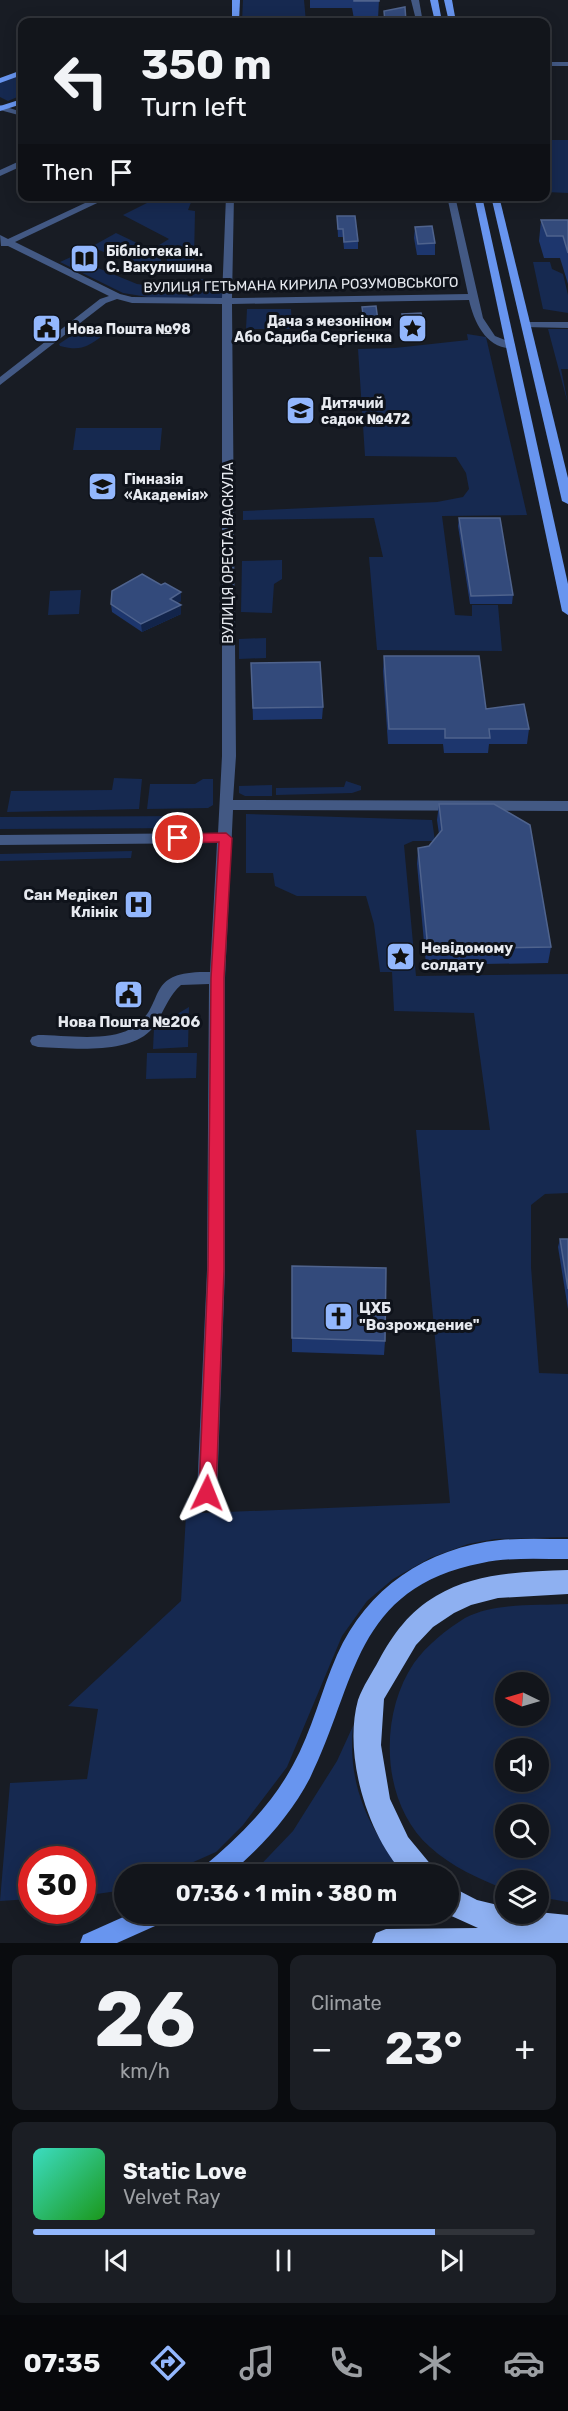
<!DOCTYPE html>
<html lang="en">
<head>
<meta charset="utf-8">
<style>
	:root { --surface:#12151b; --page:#1b1e24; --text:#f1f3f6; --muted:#9c9fa3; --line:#31343a; --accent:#93b7fd }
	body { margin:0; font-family:Rubik,sans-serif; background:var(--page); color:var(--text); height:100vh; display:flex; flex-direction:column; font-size:22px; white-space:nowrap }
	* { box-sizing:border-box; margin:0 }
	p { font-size:20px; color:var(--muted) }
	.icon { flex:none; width:33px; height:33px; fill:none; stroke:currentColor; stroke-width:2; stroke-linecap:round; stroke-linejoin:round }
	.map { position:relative; height:1943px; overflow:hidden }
	.panel { display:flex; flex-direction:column; gap:12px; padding:12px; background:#0a0c0f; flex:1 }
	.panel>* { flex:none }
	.hud { position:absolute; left:18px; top:18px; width:532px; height:183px; border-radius:12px; box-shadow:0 3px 15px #0003,0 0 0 2px var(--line); background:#12151b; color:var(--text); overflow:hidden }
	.needle { width:39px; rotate:275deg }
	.fabs { position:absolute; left:495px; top:1672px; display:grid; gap:12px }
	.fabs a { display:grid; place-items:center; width:54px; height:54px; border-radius:50%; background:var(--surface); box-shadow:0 3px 15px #0003,0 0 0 2px var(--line); font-size:30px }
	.speed { position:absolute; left:18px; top:1846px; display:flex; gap:12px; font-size:30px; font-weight:700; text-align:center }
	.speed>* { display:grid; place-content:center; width:78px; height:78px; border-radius:50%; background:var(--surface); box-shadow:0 3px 15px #0003,0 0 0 2px var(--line); line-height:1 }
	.speed .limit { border:9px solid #d22; background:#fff; color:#111 }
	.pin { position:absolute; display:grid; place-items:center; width:51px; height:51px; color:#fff; margin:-26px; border:3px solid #fff; border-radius:50%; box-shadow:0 2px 6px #0007 }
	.me { position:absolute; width:66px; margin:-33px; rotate:2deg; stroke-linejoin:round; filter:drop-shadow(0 0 4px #0008) }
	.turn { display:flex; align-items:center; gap:21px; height:126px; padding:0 24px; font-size:27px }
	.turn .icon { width:78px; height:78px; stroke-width:2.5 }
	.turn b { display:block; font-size:42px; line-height:51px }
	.then { display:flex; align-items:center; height:57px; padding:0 24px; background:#0003; gap:12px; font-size:22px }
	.big { font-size:45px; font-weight:700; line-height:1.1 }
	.panel .tile { flex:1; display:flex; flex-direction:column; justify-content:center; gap:9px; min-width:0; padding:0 21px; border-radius:12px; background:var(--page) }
	.panel .dial { align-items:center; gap:0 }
	.dial b { font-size:78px; line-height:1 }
	.song { display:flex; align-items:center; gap:18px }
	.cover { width:72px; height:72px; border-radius:9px; background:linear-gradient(135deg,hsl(170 70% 55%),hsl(120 70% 35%)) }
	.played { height:6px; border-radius:3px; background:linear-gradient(90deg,var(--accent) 80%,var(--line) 80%) }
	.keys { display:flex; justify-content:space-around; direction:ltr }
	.heat { display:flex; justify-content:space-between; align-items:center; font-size:33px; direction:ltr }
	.panel .tiles { flex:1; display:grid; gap:12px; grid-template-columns:1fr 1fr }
	.tile:last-child { grid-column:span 2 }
	.trip { position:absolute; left:114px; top:1864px; width:345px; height:60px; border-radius:30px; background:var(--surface); box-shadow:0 3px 15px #0003,0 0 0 2px var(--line); font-weight:700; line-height:60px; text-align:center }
	.tabs { display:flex; height:96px; justify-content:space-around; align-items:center; background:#07080b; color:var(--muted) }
	.tabs .icon { width:42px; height:42px }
	.tabs .on { color:var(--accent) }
	.tabs b { font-size:27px; color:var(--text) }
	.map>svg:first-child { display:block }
</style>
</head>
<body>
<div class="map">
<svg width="568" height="1943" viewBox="0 0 568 1943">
	<rect width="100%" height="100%" fill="#181c24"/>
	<g fill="#162950" fill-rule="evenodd">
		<path d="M243,0H304L306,22H242Z"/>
		<path d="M22,73V95L8,101L0,97V82Z"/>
		<path d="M546,140H568V193L546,192Z"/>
		<path d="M161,196L193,197L188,210L195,211L194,260L167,261L166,253L156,247L169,239L123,215Z"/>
		<path d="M116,233L160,254L161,261L143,267L91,247Z"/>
		<path d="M71,257L137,284L170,288L173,283H196V279H222V298H154L123,293L60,262Z"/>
		<path d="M533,262H550L552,269L563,274L568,295V313L543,309Z"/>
		<path d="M247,309H291L292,329H246Z"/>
		<path d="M83,328L101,333L102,336C86,348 80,351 60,346L59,344Z"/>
		<path d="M548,329H568V369H561L568,404Z"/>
		<path d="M467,334L486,337L527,515L442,516L455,615L472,616V605H498L502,651L377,650L369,557H383L374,518L243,520V511L437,502L463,497L469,489L466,473L456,457L365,456L358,349L395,348L468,340Z"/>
		<path d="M76,428H162L160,450H73Z"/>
		<path d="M282,560V579L274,584L272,613L241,612L242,561Z"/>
		<path d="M81,590L79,614L48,615L50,591Z"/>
		<path d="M266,638V658L239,659V639Z"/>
		<path d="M114,778L142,779L139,809L7,812L11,791L112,790Z"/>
		<path d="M203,779H213V805L208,808L147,809L150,784H195Z"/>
		<path d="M346,781L361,786V790L352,793L276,795V788L344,787Z"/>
		<path d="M272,785V796H245L239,793V786Z"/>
		<path d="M246,814L432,820L435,841H413L404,845L416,976L568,974V1193L545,1194L531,1205V1267L539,1373L568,1374V1537L495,1539L468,1544L430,1558L393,1579L367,1601L342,1636L287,1767L243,1825L216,1852L164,1875H124V1890L83,1896L82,1860H32L31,1899L0,1901L10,1783L87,1779L98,1709L68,1706L181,1601L187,1498L200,1502L202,1513L450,1503L416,1130H490L474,1013L394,1011L392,972H380L374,924L366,896H297L275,886L273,873H246Z"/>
		<path d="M191,816L189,828L0,829V817Z"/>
		<path d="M132,851L131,858L0,861V854Z"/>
		<path d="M189,1007L188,1047L153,1049L154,1028Z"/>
		<path d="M147,1053H197L196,1078L146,1079Z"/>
		<path d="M568,1604V1902L539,1897L538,1881H506L505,1889C479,1879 452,1867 430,1847C381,1804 378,1716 414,1663C426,1646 447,1629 465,1618C495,1602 535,1606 568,1604ZM506,1683H538V1716H506ZM506,1749H538V1782H506ZM506,1815H538V1848H506Z"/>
		<path d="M353,1726C347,1785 369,1831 407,1875H251L293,1831L337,1761Z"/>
		<path d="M207,1914H439L198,1921Z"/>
	</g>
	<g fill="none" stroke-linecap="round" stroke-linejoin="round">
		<g fill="#435984" fill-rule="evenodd">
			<path d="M411,0H419L422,17L429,22L416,20Z"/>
			<rect x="546" y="62" width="22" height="4"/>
			<path d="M0,105L22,112V116L0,110Z"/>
			<path d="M22,160V166L0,176V170Z"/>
			<path d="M100,196H112L15,242L120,294L132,297L222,298L226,196H234L232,298H239L468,294L447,196H455L483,318L495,336L515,344V348C487,351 474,322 469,300L232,304L236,756L233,800L568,801V811L233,810L225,978V1270L217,1493L214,1500L207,1502L200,1500L197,1493L207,1270L209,984L181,985C166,998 163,1017 150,1031C126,1055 69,1048 38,1047L32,1045L30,1041L32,1037L38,1035C63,1035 108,1042 130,1029C170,1007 139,970 210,972L217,843L0,845V835L218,833L222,756V304L132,303L117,299L106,303L0,385V377L100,299L109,296L8,246H1L0,235L8,239Z"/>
			<path d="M527,322H568V328L524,327V323Z"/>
		</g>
		<g fill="#6895ef" fill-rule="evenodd">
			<path d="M232,0H240L239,22H232Z"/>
			<path d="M430,0H438L442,22H435Z"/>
			<path d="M444,0H452L456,22H449Z"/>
			<path d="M22,70V75L0,83V78Z"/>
			<path d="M22,99V104L0,111V106Z"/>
			<path d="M474,196H482L568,584V615L562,611Z"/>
			<path d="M491,196H499L568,478V504L562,501Z"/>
			<path d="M568,1539V1559C539,1559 510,1557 482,1563C353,1588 357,1683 310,1778C290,1816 261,1848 228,1875H200L203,1867C238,1838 271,1806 293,1765C312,1731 321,1691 337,1655C367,1588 426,1548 500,1540C522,1538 545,1539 568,1539Z"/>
			<path d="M130,1914H167L164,1922L117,1943H80L83,1935Z"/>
		</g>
		<g fill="#8eb0f1" fill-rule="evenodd">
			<path d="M568,1570V1594L498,1598L471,1605L454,1613L433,1627L416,1645L384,1699L381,1745L390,1799L408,1837L432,1866L436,1875H405C367,1835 343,1754 358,1700C363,1686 372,1673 379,1660C393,1634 410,1611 436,1596C476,1572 522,1572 568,1570Z"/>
			<path d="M448,1885L477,1900L506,1907V1914L538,1912L568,1915V1943H372L376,1933L386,1929L478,1928L447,1914Z"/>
		</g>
	</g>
	<g fill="#1d366d">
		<path d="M310,0H379L378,19H354L352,8H310Z"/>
		<path d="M337,216L358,241V249H344L343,237H338Z"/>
		<path d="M541,220H568V284L560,258H544L539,241Z"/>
		<path d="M415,227L435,243V255H417L414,238Z"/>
		<path d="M362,307L378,321V325L364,326Z"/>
		<path d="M402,314L425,327L424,335L405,336L402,322Z"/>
		<path d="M459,518L513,595L512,604H470L458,526Z"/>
		<path d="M181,601L177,603L181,605V614L142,632L112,612L111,604Z"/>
		<path d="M384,656L486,709L529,729L527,744H489L488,753H444L443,744H388L383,671Z"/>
		<path d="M251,663L323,707L322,719L253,720Z"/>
		<path d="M439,804L551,947L548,963L426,965L417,864L418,848L429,846L439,834L437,820Z"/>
		<path d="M560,1239H568V1309L558,1247Z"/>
		<path d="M292,1266L385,1341L384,1355L292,1352Z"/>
	</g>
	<g fill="#12244a">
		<path d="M181,592V601L171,607L170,599Z"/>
		<path d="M181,605V614L142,632L141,624Z"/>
	</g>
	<g fill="#334a7b" stroke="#4f638d" stroke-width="1.5">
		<rect x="354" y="0" width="25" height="1"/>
		<path d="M405,7L406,22H385L384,11Z"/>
		<path d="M337,216H355L358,241L344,242L343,229H338Z"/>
		<path d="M541,220H568V253L563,236H547Z"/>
		<path d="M432,226L435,243L418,244L415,227Z"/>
		<path d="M376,306L378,321L364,322L362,307Z"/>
		<path d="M421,313L425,327L405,328L402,314Z"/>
		<path d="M459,518H500L513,595L471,596Z"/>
		<path d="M142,574L161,585L165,583L181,592L170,599L181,605L141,624L111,604L112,591Z"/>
		<path d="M384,656H479L486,709L524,704L529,729H489L490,738H445V729H389Z"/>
		<path d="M320,662L323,707L253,708L251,663Z"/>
		<path d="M439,804H494L530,825L551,947L428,949L418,848L429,846L442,830Z"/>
		<path d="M560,1239H568V1289Z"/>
		<path d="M292,1266L386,1268L385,1341L292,1338Z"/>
	</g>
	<path fill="#e11d48" stroke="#92132f" stroke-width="1.5" d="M226,833L232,838L224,978V1270L216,1493L213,1499L207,1501L201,1499L199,1493L208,1270L211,978L219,842L178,843L171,838L178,834Z"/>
	<defs>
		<symbol id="library-square" viewBox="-11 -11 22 22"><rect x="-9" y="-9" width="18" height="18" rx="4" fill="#93b7fd" stroke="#0f131b"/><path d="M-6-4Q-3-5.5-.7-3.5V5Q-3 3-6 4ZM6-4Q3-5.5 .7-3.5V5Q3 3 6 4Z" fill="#111"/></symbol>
		<symbol id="civic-square" viewBox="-11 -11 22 22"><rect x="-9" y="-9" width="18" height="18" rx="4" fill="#93b7fd" stroke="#0f131b"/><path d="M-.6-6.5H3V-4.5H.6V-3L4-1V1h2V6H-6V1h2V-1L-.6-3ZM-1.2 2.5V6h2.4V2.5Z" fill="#111"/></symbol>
		<symbol id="sight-square" viewBox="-11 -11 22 22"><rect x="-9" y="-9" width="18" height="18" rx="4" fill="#93b7fd" stroke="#0f131b"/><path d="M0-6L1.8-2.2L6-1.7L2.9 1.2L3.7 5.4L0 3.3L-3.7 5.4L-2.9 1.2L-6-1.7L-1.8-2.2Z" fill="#111"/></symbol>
		<symbol id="school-square" viewBox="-11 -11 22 22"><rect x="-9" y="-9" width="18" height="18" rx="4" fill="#93b7fd" stroke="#0f131b"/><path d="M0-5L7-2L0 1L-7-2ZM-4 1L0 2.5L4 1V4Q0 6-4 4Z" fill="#111"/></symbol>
		<symbol id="hospital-square" viewBox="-11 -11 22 22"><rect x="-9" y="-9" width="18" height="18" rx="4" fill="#93b7fd" stroke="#0f131b"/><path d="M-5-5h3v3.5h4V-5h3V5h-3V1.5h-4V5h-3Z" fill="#111"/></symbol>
		<symbol id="church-square" viewBox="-11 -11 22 22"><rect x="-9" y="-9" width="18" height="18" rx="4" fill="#93b7fd" stroke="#0f131b"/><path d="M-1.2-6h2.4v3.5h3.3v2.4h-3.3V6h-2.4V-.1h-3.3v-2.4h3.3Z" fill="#111"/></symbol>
	</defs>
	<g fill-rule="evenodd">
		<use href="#library-square" x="68" y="242" width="33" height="33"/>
		<use href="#civic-square" x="30" y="312" width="33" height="33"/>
		<use href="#sight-square" x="396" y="312" width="33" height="33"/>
		<use href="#school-square" x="284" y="394" width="33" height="33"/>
		<use href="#school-square" x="86" y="470" width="33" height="33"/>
		<use href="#hospital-square" x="122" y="888" width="33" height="33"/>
		<use href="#sight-square" x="384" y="940" width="33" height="33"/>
		<use href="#civic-square" x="112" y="978" width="33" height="33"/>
		<use href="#church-square" x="322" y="1300" width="33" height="33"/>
	</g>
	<g text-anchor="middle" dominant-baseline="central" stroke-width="6" stroke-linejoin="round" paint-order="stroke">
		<g font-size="14" font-weight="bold" fill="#e6e9ef" stroke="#0f131b" text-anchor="start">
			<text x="106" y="251">Бібліотека ім.<tspan x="106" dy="16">С. Вакулишина</tspan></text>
			<text x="392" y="321" text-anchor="end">Дача з мезоніном<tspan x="392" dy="16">Або Садиба Сергієнка</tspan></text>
			<text x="67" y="329">Нова Пошта №98</text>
			<text x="321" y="403">Дитячий<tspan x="321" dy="16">садок №472</tspan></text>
			<text x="124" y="479">Гімназія<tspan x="124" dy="16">«Академія»</tspan></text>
		</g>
		<g font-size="14" fill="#e6e9ef" stroke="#0f131b">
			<text transform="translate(301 285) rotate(-1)">ВУЛИЦЯ ГЕТЬМАНА КИРИЛА РОЗУМОВСЬКОГО</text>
			<text transform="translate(228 553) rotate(-90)">ВУЛИЦЯ ОРЕСТА ВАСКУЛА</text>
		</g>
		<g font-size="15" font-weight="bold" fill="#e6e9ef" stroke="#0f131b" text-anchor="start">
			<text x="118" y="895" text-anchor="end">Сан Медікел<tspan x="118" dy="17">Клінік</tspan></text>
			<text x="421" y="948">Невідомому<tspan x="421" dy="17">солдату</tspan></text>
			<text x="129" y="1022" text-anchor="middle">Нова Пошта №206</text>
			<text x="359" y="1308">ЦХБ<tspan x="359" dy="17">"Возрождение"</tspan></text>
		</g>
	</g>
</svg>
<div class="fabs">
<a><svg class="needle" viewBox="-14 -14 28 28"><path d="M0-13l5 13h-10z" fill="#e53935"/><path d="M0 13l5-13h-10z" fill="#9c9fa3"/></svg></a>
<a><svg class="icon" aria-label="sound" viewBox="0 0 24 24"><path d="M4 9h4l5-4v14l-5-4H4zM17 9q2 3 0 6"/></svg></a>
<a><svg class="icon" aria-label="search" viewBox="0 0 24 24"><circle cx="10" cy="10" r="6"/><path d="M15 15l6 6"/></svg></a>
<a><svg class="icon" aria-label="layers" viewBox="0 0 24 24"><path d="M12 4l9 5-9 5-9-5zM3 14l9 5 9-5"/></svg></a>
</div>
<div class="speed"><div class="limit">30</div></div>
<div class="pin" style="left:178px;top:838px;background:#d93025"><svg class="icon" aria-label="arrive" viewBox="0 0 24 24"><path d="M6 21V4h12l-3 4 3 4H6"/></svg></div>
<svg class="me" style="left:207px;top:1493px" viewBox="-20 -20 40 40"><path d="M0-17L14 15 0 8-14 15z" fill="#e11d48" stroke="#fff" stroke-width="4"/></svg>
<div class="trip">07:36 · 1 min · 380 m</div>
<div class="hud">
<div class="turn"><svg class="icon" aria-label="left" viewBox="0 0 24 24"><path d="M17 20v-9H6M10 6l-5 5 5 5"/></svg><div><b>350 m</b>Turn left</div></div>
<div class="then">Then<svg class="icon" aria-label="arrive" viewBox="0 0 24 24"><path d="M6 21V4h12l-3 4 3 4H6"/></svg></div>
</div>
</div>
<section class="panel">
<div class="tiles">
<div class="tile dial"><b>26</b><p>km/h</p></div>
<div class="tile"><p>Climate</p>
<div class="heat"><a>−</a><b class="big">23°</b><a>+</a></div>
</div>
<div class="tile">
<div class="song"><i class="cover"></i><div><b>Static Love</b><p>Velvet Ray</p></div></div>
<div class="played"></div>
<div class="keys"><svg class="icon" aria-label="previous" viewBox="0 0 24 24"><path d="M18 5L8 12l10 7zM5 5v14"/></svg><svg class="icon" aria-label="pause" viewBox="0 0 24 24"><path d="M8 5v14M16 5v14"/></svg><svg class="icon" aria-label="next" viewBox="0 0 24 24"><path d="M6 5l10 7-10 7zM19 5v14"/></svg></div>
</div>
</div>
</section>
<nav class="tabs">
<b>07:35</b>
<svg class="icon on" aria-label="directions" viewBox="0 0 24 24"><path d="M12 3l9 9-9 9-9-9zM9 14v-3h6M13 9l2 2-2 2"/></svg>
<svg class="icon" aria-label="music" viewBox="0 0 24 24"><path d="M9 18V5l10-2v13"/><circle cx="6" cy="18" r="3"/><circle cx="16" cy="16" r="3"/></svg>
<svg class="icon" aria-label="phone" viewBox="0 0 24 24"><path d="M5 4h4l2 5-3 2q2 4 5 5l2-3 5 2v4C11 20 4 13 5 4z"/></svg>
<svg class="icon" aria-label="climate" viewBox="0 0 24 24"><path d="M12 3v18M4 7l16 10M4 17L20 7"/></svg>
<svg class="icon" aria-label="car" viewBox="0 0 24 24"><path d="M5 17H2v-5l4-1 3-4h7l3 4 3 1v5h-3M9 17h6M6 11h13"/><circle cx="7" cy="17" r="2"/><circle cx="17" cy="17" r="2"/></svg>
</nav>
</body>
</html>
